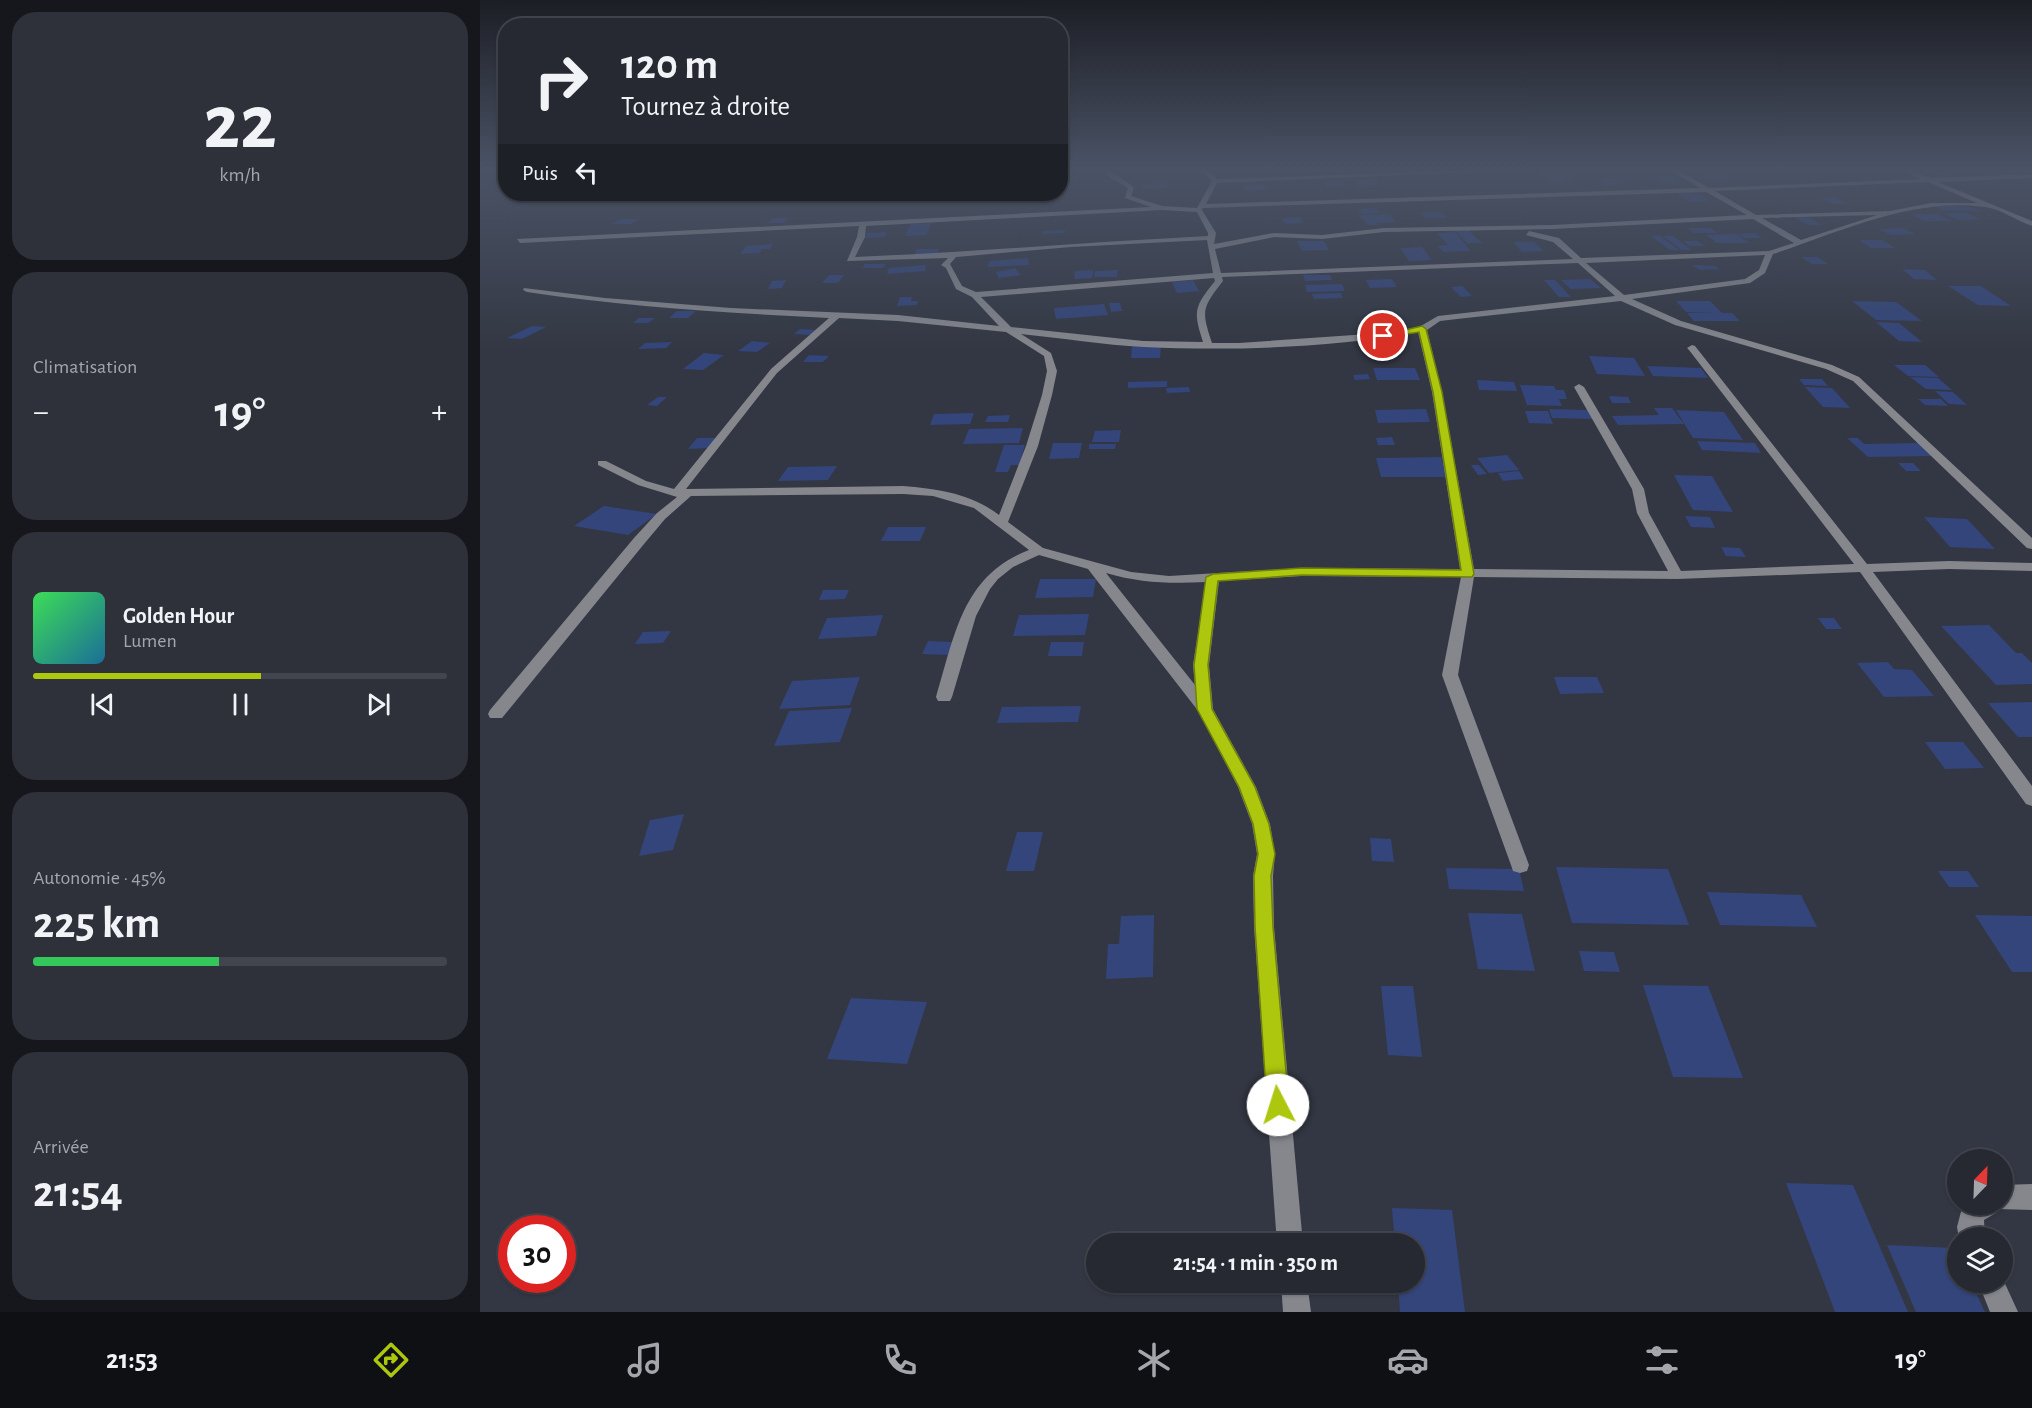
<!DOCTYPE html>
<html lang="fr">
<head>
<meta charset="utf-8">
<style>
	:root { --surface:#262932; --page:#2e313a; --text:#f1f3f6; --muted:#a4a6ac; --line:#42454d; --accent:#adc60e }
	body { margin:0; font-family:"Alegreya Sans",sans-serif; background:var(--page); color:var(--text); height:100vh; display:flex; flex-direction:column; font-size:22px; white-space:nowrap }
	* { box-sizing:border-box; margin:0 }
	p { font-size:20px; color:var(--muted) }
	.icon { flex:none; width:33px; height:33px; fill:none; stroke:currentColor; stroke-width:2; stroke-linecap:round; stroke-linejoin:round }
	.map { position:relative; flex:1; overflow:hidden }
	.panel { display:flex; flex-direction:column; gap:12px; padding:12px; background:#15171c; width:480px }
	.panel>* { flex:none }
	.top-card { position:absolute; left:18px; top:18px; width:570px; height:183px; border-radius:24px; box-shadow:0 2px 4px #0004,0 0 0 2px var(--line); background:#262932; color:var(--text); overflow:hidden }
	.needle { width:39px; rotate:23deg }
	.fabs { position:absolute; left:1467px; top:1149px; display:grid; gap:12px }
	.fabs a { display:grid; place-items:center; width:66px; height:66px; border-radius:50%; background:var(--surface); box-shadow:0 2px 4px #0004,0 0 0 2px var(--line); font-size:30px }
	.speed { position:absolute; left:18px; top:1215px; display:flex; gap:12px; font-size:30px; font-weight:700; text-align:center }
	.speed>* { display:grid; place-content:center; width:78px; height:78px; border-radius:50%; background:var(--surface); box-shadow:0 2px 4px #0004,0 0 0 2px var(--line); line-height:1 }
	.speed .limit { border:9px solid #d22; background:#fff; color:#111 }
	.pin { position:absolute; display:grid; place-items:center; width:51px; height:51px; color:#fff; margin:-26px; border:3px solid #fff; border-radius:50%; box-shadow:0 2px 6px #0007 }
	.me { position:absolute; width:66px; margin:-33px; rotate:355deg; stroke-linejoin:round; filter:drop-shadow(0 0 4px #0008) }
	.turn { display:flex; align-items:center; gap:21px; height:126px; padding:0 24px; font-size:27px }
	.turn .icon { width:78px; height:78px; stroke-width:2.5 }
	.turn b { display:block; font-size:42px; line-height:51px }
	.then { display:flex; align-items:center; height:57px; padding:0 24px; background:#0003; gap:12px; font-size:22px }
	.big { font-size:45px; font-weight:700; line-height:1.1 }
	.panel .card { flex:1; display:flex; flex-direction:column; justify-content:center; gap:9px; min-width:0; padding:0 21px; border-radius:24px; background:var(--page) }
	.panel .dial { align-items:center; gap:0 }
	.dial b { font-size:78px; line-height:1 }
	.song { display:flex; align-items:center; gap:18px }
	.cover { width:72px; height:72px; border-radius:9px; background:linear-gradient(135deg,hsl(130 70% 55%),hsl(200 70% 35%)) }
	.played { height:6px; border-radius:3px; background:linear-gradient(90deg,var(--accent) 55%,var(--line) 55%) }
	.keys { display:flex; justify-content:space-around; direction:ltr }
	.heat { display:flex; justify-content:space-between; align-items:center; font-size:33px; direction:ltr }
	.charge { height:9px; border-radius:4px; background:linear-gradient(90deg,#34c759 45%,var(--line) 0) }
	.trip { position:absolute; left:606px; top:1233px; width:339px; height:60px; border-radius:30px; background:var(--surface); box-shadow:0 2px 4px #0004,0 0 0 2px var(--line); font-weight:700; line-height:60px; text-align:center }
	.menu { display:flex; height:96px; justify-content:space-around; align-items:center; background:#0f1014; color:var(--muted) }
	.menu .icon { width:42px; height:42px }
	.menu .current { color:var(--accent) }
	.menu b { font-size:27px; color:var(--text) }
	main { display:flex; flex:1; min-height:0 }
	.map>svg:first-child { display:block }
</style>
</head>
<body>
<main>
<section class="panel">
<div class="card dial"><b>22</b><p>km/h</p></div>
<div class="card"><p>Climatisation</p>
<div class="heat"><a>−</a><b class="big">19°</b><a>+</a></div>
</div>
<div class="card">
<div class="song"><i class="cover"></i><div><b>Golden Hour</b><p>Lumen</p></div></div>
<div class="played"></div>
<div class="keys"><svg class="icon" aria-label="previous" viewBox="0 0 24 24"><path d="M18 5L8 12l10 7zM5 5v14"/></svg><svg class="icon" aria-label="pause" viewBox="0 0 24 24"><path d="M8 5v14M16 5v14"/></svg><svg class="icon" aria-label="next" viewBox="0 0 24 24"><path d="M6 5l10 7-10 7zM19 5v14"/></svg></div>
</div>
<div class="card"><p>Autonomie · 45%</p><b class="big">225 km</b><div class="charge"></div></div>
<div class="card"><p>Arrivée</p><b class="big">21:54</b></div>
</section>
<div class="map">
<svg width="1552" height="1312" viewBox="0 0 1552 1312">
	<rect width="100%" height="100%" fill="#333743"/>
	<g fill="#33457a">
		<path d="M764,168H780L783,172L764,173Z"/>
		<path d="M1439,168H1452L1470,175H1457Z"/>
		<path d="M1492,168H1507L1523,174L1504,173Z"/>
		<path d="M1242,169L1249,173L1220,174L1213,170Z"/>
		<path d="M1087,172L1097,178L1081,179L1086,183H1070L1058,174Z"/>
		<path d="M1246,175L1254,180H1231L1223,176Z"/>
		<path d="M1190,176L1200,183H1184L1174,177Z"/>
		<path d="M1136,178L1145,184L1125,185L1117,179Z"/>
		<path d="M896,179L900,185L877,186L873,180Z"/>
		<path d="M861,181L865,187H846L843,182Z"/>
		<path d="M686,183L688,187L673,189L663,188L662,184Z"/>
		<path d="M785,184L789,189L765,191L762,185Z"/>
		<path d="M1196,193L1221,194L1229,201L1210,202Z"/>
		<path d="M1355,197L1368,204H1352L1340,198Z"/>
		<path d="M1455,206L1492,207L1501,211L1461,210Z"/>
		<path d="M896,208L900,213L882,214L878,209Z"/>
		<path d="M940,212H961L967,218H945Z"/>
		<path d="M1464,213H1486L1501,219L1478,220Z"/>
		<path d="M909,214L916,222L897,223L898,225H889L878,215Z"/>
		<path d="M1432,214H1458L1471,221H1444Z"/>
		<path d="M1313,216H1326L1342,225H1328Z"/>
		<path d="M820,217L823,223L805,224L802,218Z"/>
		<path d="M293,218H309L304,223H288Z"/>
		<path d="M140,219H159L151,224H131Z"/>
		<path d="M452,223L446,235L425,236L431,224Z"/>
		<path d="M1207,228H1230L1238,233H1214Z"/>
		<path d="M1423,228L1435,234L1411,235L1399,229Z"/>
		<path d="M988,229L996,238L1003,243H987L975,230Z"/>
		<path d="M585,230L584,233L562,234L563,231Z"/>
		<path d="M407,232L405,237L385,238L388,233Z"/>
		<path d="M975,232L985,244L990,251L963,252L958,246L968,245L957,233Z"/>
		<path d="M1275,233L1282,238H1265L1258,234Z"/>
		<path d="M1256,234L1270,243H1237L1226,235Z"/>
		<path d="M1179,235L1199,250H1190L1171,236Z"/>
		<path d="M1183,236H1193L1212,250H1202Z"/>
		<path d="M1379,240H1402L1415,248H1391Z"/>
		<path d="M817,241H844L849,250L822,251Z"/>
		<path d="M1203,241H1217L1225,246H1210Z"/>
		<path d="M1033,242H1054L1064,251L1042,252Z"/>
		<path d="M293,244L290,249H282L280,253L260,254L266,246Z"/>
		<path d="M942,247L952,260L929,261L920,248Z"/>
		<path d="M437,249H459L456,255H434Z"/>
		<path d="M1321,257H1337L1348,264H1332Z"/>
		<path d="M548,258L549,265L508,267L509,261Z"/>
		<path d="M385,264H406L403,268H382Z"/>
		<path d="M446,265L445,271L407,274L409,268Z"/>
		<path d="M1212,265L1235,266L1240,269L1220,270Z"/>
		<path d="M535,268L541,275L519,278L516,272Z"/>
		<path d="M1422,269L1445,270L1457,280L1434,279Z"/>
		<path d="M613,270L612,278L594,279L595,271Z"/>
		<path d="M638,270L637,277H614L615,271Z"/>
		<path d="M349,275H364L358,283H342Z"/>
		<path d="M823,275H850L852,280L825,281Z"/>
		<path d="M912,279L917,287L890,288L886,280Z"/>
		<path d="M1110,279L1121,288L1091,289L1081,280Z"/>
		<path d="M306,280L302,288L288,289L292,281Z"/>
		<path d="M713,280L719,291L697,293L692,282Z"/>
		<path d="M1064,280H1075L1091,297H1079Z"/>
		<path d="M862,284L865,291L827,292L825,285Z"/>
		<path d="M982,286L992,296L981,297L971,287Z"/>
		<path d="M1468,286H1501L1531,306L1498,305Z"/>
		<path d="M861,293L863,298L834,299L832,294Z"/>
		<path d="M420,297H432L431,301H438L437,305L417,306Z"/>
		<path d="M1196,301H1230L1242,313H1252L1260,321H1214L1207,313L1237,312H1206Z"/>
		<path d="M1372,301L1416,302L1442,321L1396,320Z"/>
		<path d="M629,303H640L642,311L631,312Z"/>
		<path d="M624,304L628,315L576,319L574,308Z"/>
		<path d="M197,311H216L208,318H189Z"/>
		<path d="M159,318H175L168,323H153Z"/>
		<path d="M1396,322L1419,323L1442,342L1419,341Z"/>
		<path d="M52,326L66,327L42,339L27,338Z"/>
		<path d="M320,329L338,330L331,335L314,334Z"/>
		<path d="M272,341L290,343L277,352L258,351Z"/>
		<path d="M192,342L186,348L158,349L165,343Z"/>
		<path d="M652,346H681L680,358H651Z"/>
		<path d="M224,353L244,355L223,370L203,369Z"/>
		<path d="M329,355L349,356L343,362H323Z"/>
		<path d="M1109,356L1154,358L1165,376L1117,374Z"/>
		<path d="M1414,365H1445L1459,377L1428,376Z"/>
		<path d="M1167,366L1221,368L1228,378L1173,376Z"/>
		<path d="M893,368H935L940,380H897Z"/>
		<path d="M888,374L890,379L875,380L873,375Z"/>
		<path d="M1430,377L1458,378L1472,390L1446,389Z"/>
		<path d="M1319,379H1342L1348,386L1324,385Z"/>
		<path d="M997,380L1034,382L1037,391L999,390Z"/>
		<path d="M687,381V387L648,388V382Z"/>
		<path d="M1040,385L1074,386L1076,390H1084L1087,399H1079L1082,406L1047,405Z"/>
		<path d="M709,387L710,392L687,393L686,388Z"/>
		<path d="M1325,387L1352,388L1370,408L1343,407Z"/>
		<path d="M1455,391L1473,392L1487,405L1469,404Z"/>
		<path d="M1129,396L1148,397L1151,403H1132Z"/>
		<path d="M178,397H187L177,406L167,405Z"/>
		<path d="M1438,399H1461L1468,406L1445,405Z"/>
		<path d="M1174,408H1192L1204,424L1138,425L1132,416L1179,415Z"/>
		<path d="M946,409L950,422L898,423L895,410Z"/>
		<path d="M1069,409L1110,410L1114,419L1072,418Z"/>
		<path d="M1196,410L1244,412L1263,440L1213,438Z"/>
		<path d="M1045,411H1068L1073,424L1049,423Z"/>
		<path d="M494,413L490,424L450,425L454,414Z"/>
		<path d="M530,415L528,422H505L508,416Z"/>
		<path d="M543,428L539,443L483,444L489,429Z"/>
		<path d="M641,430L639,442H612L615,431Z"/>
		<path d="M912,437L915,445H898L896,438Z"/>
		<path d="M217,438H239L230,448L208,449Z"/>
		<path d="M1367,438H1378L1384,444L1439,443L1454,456L1388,457Z"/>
		<path d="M1217,441L1275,443L1281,453L1222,450Z"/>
		<path d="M573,443H602L599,458L569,459Z"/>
		<path d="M609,444H636L635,449H609Z"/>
		<path d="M524,445H545L539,465H531L528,472H515Z"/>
		<path d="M1027,455L1039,470L1009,473L997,458Z"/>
		<path d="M961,457L967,477H901L896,458Z"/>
		<path d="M1418,463H1433L1441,471H1426Z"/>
		<path d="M991,465H999L1007,474L998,475Z"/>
		<path d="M357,466L348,480L298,481L308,467Z"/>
		<path d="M1039,471L1044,479L1023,481L1018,473Z"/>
		<path d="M1194,475L1232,476L1253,512L1213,510Z"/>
		<path d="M124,506L177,514L148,535L94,526Z"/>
		<path d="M1205,516L1230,517L1235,528L1211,527Z"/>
		<path d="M1444,517L1487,519L1515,549L1470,547Z"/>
		<path d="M408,527H446L440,541H401Z"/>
		<path d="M1241,547L1260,548L1266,557L1246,556Z"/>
		<path d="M560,579H616L613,597L555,598Z"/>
		<path d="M343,590H369L365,599L339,600Z"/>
		<path d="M609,614L605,635L533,636L539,615Z"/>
		<path d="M403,615L396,636L338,639L347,618Z"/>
		<path d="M1338,618H1354L1362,629H1346Z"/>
		<path d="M1509,625L1536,653H1542L1552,663V684L1516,685L1461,626Z"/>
		<path d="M191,631L183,643L155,644L163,632Z"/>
		<path d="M448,641L473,642L468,655L442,654Z"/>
		<path d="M571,642H604L602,656H568Z"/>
		<path d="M1408,662L1414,669L1432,670L1454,696L1404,697L1377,663Z"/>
		<path d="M380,677L370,705L299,709L312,681Z"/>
		<path d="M1074,677H1117L1124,693L1080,694Z"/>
		<path d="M1552,702V737H1538L1508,703Z"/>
		<path d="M601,706L598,722L517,723L522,707Z"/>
		<path d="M372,708L360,742L294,746L309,711Z"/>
		<path d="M1445,742H1483L1504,768L1465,769Z"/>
		<path d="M204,814L193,850L159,856L170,820Z"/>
		<path d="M537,832H563L554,871H526Z"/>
		<path d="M890,838L911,839L914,862L892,861Z"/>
		<path d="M1076,867L1188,869L1209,925L1092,923Z"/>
		<path d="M966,868L1039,869L1044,891L969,889Z"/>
		<path d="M1458,871H1488L1499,887H1469Z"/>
		<path d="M1227,892L1321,895L1337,927L1240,925Z"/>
		<path d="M988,913L1042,914L1055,971L998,969Z"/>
		<path d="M674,915L673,977L626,979L628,944H639L641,916Z"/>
		<path d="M1495,915L1552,916V972H1532Z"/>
		<path d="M1099,951L1134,952L1140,972L1104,971Z"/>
		<path d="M1163,985L1228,986L1263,1078L1193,1077Z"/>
		<path d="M901,986H933L942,1057L908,1055Z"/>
		<path d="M371,998L447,1002L427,1064L347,1059Z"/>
		<path d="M1306,1183L1373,1185L1428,1312H1355Z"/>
		<path d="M912,1208L972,1210L985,1312H920L918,1282H934V1244H915Z"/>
		<path d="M1407,1245L1474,1248L1478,1255V1282H1491L1505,1312H1436Z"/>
	</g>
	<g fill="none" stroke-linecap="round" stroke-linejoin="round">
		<g fill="#85878d" fill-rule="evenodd">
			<path d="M620,168H626L651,185L654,188L651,196L682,206L717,208L732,181L724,173L712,168L728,171L737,179L1072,168L737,183L726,204L1220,188L1187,168H1194L1229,188L1440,179L1417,168H1425L1450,178L1552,174V178L1458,182L1552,221V226C1537,221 1521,209 1505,207C1432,197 1360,232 1293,254L1285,273L1270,283L1152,299L1201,321L1352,365L1379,377L1552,538V549L1547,548L1373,381L1346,369L1195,325L1141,301L977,319L960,321L947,330L962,392L994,569L1188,571L1157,513L1152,489L1094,387L1099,384L1104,387L1164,489L1169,513L1201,571L1374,564L1209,350L1207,348L1212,345L1215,346L1387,564L1469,561L1552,563V571L1469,569L1393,572L1552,786V806L1546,804L1380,572L1197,579L994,577L978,675L1049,865L1047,871L1040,873L1033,871L1031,865L962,675L981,577L822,576L739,581L729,665L733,709L776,787L790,824L795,854L793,876L794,927L823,1244H797L774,927L773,876L777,854L772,824L758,787L719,712L608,569L559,555L533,567L518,579L510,589L496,616L472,697L470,701H458L456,697C475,635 482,576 549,550L494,508L453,496L423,494L211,496L185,519L164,544L22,718H10L8,714L10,710L154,538L177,513L197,497L158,485L118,465V461H126L166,481L194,489L291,369L349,318C248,313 147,307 47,292L43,290L44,288L125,298L251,308L418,315L519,326L492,297L476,289L466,268L461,265L468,258L367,261L377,237L379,226L40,243L37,239L671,207L645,198L648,188L628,176ZM1448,182L1497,203H1451L1410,211L1276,215L1235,191ZM1226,192L1267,215L1072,225L904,228L842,235L794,233L734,244L736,233L722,210L723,208ZM682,210L717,212L728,233V236C610,242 493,252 375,257L385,237L386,226ZM1397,215L1321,240L1282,218ZM1273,219L1314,243L1289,251L1101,258L1079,238L1049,231L1046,235L1073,242L1093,259L741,273L735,249L794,237L842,239L904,232L1072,229ZM727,240L733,273L496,292L482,286L470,264L476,257L591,247ZM1285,255L1279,270L1265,279L1144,295L1106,263ZM1098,263L1135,296L958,316L939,327L903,333L759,343H732C721,310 722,308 743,281L742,277ZM734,278L735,281C714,307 713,311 723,342L663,341L531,327L501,297ZM359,318L418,321L526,332L564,356L567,371L562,395L546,446L519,515C490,493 458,489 423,486L206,489L297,373ZM938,332L952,392L980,569L822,568L689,576L651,572L563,548L528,522L558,446L572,395L577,371L571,353L541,334C582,338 623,345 664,347C753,351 850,348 938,332ZM626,573C660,583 691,584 726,582L713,665L715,685Z"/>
			<path d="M1552,1184V1210L1518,1209L1516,1213L1504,1220L1505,1238H1479L1477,1227L1483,1204H1522V1185Z"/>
			<path d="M1522,1277L1538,1312H1510L1498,1282H1522Z"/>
			<path d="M801,1282H827L831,1312H803Z"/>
		</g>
	</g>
	<linearGradient id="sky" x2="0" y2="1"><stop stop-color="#1c1e25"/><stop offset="0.48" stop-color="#4a5366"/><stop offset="1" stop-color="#4a5366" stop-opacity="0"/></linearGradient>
	<rect width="1552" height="352" fill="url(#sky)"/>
	<path fill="#adc60e" stroke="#708109" stroke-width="1.5" d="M942,326L946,329L962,392L994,574L992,577L822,575L738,581L728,665L732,709L775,787L789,824L795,854L791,876L793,927L809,1105L806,1112L798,1115L790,1112L787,1105L775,927L774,876L778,854L773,824L759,787L717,709L714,665L726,577L733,574L822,568L981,570L953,392L939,332L903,338L899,336Z"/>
</svg>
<div class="fabs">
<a><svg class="needle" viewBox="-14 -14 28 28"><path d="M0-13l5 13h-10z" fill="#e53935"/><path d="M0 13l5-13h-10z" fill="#a4a6ac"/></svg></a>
<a><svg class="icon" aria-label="layers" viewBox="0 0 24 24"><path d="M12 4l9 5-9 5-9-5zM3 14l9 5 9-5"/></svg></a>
</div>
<div class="speed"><div class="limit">30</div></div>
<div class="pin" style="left:903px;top:336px;background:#d93025"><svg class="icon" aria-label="arrive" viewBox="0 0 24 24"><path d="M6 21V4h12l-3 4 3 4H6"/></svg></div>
<svg class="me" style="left:798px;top:1105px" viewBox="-20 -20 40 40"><circle r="19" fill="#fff"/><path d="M0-13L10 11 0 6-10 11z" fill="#adc60e"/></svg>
<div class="trip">21:54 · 1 min · 350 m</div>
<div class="top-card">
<div class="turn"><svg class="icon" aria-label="right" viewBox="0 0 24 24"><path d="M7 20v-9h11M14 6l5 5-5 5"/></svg><div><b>120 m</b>Tournez à droite</div></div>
<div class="then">Puis<svg class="icon" aria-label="left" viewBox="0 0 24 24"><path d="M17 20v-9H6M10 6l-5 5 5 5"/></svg></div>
</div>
</div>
</main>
<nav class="menu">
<b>21:53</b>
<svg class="icon current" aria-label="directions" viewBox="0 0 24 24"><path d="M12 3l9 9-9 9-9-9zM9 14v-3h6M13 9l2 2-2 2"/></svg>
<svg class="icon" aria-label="music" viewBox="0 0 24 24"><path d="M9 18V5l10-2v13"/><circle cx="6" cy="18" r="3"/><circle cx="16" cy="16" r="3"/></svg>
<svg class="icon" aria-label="phone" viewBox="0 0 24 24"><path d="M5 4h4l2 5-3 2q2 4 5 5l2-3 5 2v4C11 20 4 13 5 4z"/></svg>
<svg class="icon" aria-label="climate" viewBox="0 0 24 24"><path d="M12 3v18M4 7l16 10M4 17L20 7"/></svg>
<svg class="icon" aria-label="car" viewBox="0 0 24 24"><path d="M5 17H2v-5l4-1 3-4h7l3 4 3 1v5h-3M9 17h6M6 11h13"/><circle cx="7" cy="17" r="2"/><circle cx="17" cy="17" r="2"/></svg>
<svg class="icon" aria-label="filters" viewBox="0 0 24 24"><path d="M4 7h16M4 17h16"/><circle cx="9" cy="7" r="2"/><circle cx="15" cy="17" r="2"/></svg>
<b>19°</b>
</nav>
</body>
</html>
